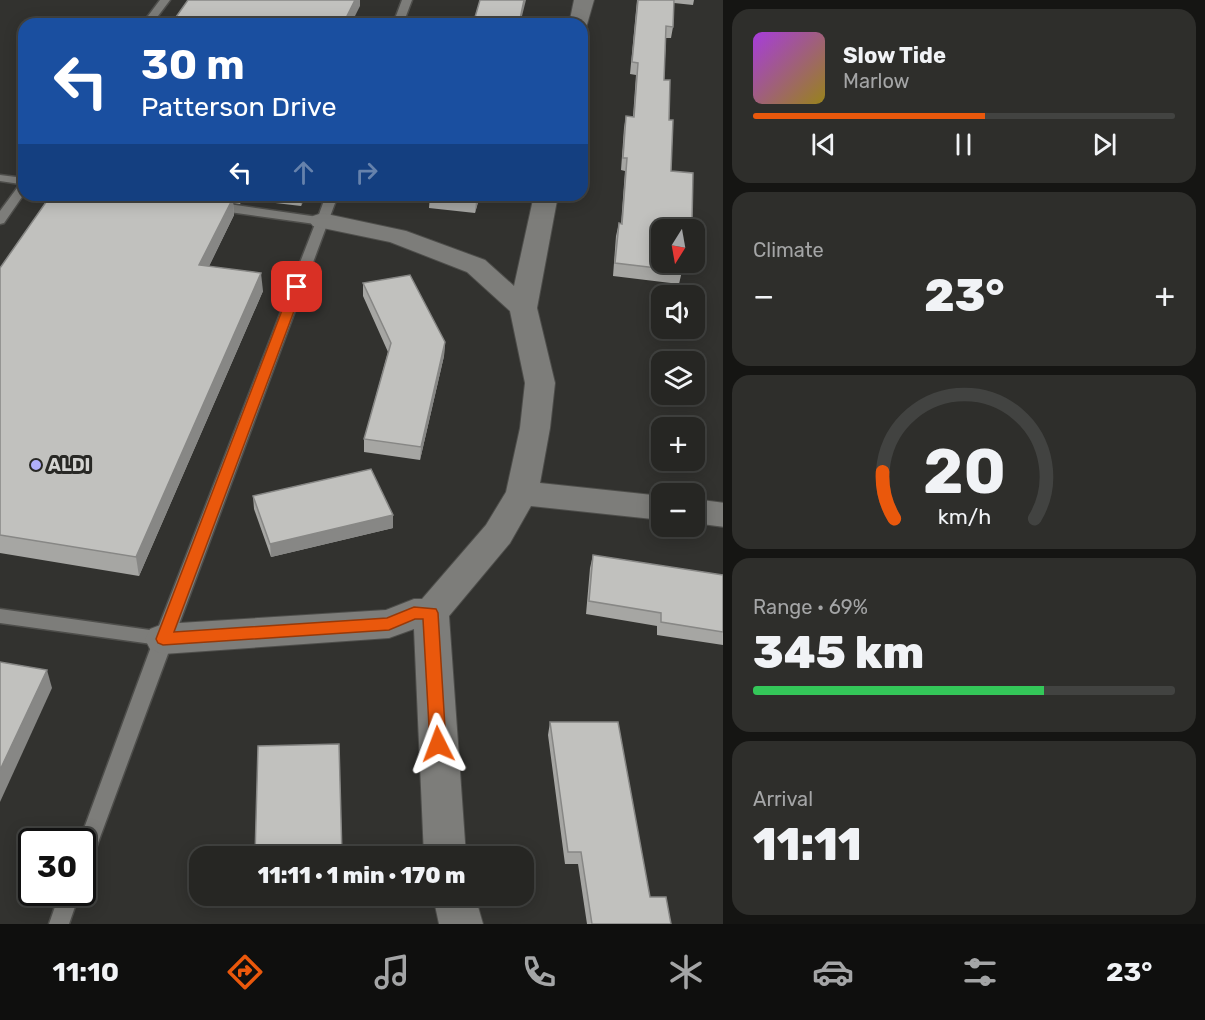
<!DOCTYPE html>
<html lang="en">
<head>
<meta charset="utf-8">
<style>
	:root { --surface:#262623; --page:#2e2e2b; --text:#f1f3f6; --muted:#a4a5a6; --line:#424341; --accent:#ea580c }
	body { margin:0; font-family:Rubik,sans-serif; background:var(--page); color:var(--text); height:100vh; display:flex; flex-direction:column; font-size:22px; white-space:nowrap }
	* { box-sizing:border-box; margin:0 }
	p { font-size:20px; color:var(--muted) }
	.icon { flex:none; width:33px; height:33px; fill:none; stroke:currentColor; stroke-width:2; stroke-linecap:round; stroke-linejoin:round }
	.map { position:relative; flex:1; overflow:hidden }
	.drawer { display:flex; flex-direction:column; gap:9px; padding:9px; background:#151513; width:482px }
	.drawer>* { flex:none }
	.banner { position:absolute; left:18px; top:18px; width:570px; height:183px; border-radius:18px; box-shadow:0 3px 15px #0003,0 0 0 2px var(--line); background:#1a4fa0; color:#fff; overflow:hidden }
	.needle { width:39px; rotate:191deg }
	.buttons { position:absolute; left:651px; top:219px; display:grid; gap:12px }
	.buttons a { display:grid; place-items:center; width:54px; height:54px; border-radius:12px; background:var(--surface); box-shadow:0 3px 15px #0003,0 0 0 2px var(--line); font-size:30px }
	.speed { position:absolute; left:18px; top:828px; display:flex; gap:12px; font-size:30px; font-weight:700; text-align:center }
	.speed>* { display:grid; place-content:center; width:78px; height:78px; border-radius:50%; background:var(--surface); box-shadow:0 3px 15px #0003,0 0 0 2px var(--line); line-height:1 }
	.speed .limit { border:3px solid #111; border-radius:9px; background:#fff; color:#111 }
	.pin { position:absolute; display:grid; place-items:center; width:51px; height:51px; color:#fff; margin:-26px; border-radius:12px; box-shadow:0 3px 9px #0006 }
	.me { position:absolute; width:66px; margin:-33px; rotate:357deg; stroke-linejoin:round; filter:drop-shadow(0 0 4px #0008) }
	.turn { display:flex; align-items:center; gap:21px; height:126px; padding:0 24px; font-size:27px }
	.turn .icon { width:78px; height:78px; stroke-width:2.5 }
	.turn b { display:block; font-size:42px; line-height:51px }
	.lanes { display:flex; align-items:center; height:57px; padding:0 24px; background:#0003; justify-content:center; gap:30px; direction:ltr }
	.lanes .off { opacity:.35 }
	.big { font-size:45px; font-weight:800; line-height:1.1 }
	.drawer .widget { flex:1; display:flex; flex-direction:column; justify-content:center; gap:9px; min-width:0; padding:0 21px; border-radius:18px; background:var(--page) }
	.drawer .dial { align-items:center; gap:0 }
	.dial svg { height:156px; overflow:visible; fill:none; stroke:var(--line); stroke-width:7; stroke-linecap:round; text-anchor:middle }
	.dial text { fill:var(--text); stroke:none }
	.song { display:flex; align-items:center; gap:18px }
	.cover { width:72px; height:72px; border-radius:9px; background:linear-gradient(135deg,hsl(280 70% 55%),hsl(50 70% 35%)) }
	.played { height:6px; border-radius:3px; background:linear-gradient(90deg,var(--accent) 55%,var(--line) 55%) }
	.keys { display:flex; justify-content:space-around; direction:ltr }
	.heat { display:flex; justify-content:space-between; align-items:center; font-size:33px; direction:ltr }
	.charge { height:9px; border-radius:4px; background:linear-gradient(90deg,#34c759 69%,var(--line) 0) }
	.trip { position:absolute; left:189px; top:846px; width:345px; height:60px; border-radius:18px; background:var(--surface); box-shadow:0 3px 15px #0003,0 0 0 2px var(--line); font-weight:800; line-height:60px; text-align:center }
	.menu { display:flex; height:96px; justify-content:space-around; align-items:center; background:#0f0f0e; color:var(--muted) }
	.menu .icon { width:42px; height:42px }
	.menu .active { color:var(--accent) }
	.menu b { font-size:27px; color:var(--text) }
	main { display:flex; flex:1; min-height:0 }
	.map>svg:first-child { display:block }
</style>
</head>
<body>
<main>
<div class="map">
<svg width="724" height="924" viewBox="0 0 724 924">
	<rect width="100%" height="100%" fill="#32322f"/>
	<g fill="none" stroke-linecap="round" stroke-linejoin="round">
		<defs>
			<g id="lane">
				<path d="M160,0H170L152,24H142Z"/>
				<path d="M402,0H412L403,24H393Z"/>
				<path d="M0,175L24,178V194L4,223L0,224V211L20,184L0,181Z"/>
				<path d="M326,195H338L92,859L89,866L82,868V842H79L152,644L0,623V609L157,631L315,224L215,210L209,206L215,202L318,217Z"/>
				<path d="M60,892H80L69,924H49Z"/>
			</g>
			<g id="street">
				<path d="M574,0H594L586,28L582,29V24H569Z"/>
				<path d="M534,195H558L537,308L555,383L550,428L540,483L662,496V520L531,506L510,543L449,616L466,856H424L414,629L389,638L163,654L150,649L145,639L150,629L163,624L386,610L414,599H422L486,525L506,492L520,428L525,383L510,311L467,272L390,242L313,226L309,221L313,216L322,213L406,231L485,260L514,286Z"/>
				<path d="M694,499L724,503V527L694,523Z"/>
				<path d="M433,896H475L483,924H439Z"/>
			</g>
		</defs>
		<use href="#lane" stroke="#4e4e4b" stroke-width="3"/>
		<use href="#street" stroke="#4e4e4b" stroke-width="2"/>
		<use href="#lane" fill="#7d7d7a" fill-rule="evenodd"/>
		<use href="#street" fill="#7d7d7a" fill-rule="evenodd"/>
	</g>
	<g fill="#a6a6a3">
		<path d="M637,0H694L693,5L674,3L673,27L671,38H666L664,80L669,120L671,171L692,221L690,230H662L682,271L679,284L613,276L616,236L619,223L621,224L625,171L621,170L624,128L626,116L633,117L636,75L630,74Z"/>
		<path d="M51,195H306L301,206L242,199L240,204L233,203L234,215L209,266L263,291L139,576L0,553V268Z"/>
		<path d="M430,195H480L475,213L429,208Z"/>
		<path d="M363,283L445,342L444,356L420,460L364,452V439L388,352L363,296Z"/>
		<path d="M253,496L393,528L271,557L254,509Z"/>
		<path d="M593,555L723,575V645L657,635V626L586,614L590,568Z"/>
		<path d="M550,722L650,897L671,924H587L578,864H565L548,735Z"/>
	</g>
	<g fill="#878785">
		<path d="M355,0H360V6L351,24H343Z"/>
		<path d="M524,0H526L520,24H519Z"/>
		<path d="M239,195H242V199L240,204Z"/>
		<path d="M300,195H306L301,206Z"/>
		<path d="M478,195H480L475,213L476,200Z"/>
		<path d="M233,198L234,215L201,283L199,265Z"/>
		<path d="M261,273L263,291L139,576L136,557Z"/>
		<path d="M445,342L444,356L420,460L421,447Z"/>
		<path d="M393,515V528L271,557L270,544Z"/>
		<path d="M47,670L52,688L0,802V770Z"/>
	</g>
	<g fill="#c1c1be" stroke="#878785" stroke-width="1.5">
		<path d="M188,0H355L343,24H171Z"/>
		<path d="M480,0H524L519,24H473Z"/>
		<path d="M638,0H674L673,27L666,26L664,80H670L669,120H673L671,171L693,173L692,221L683,220V230H662V262H682V271L615,263L619,223L622,224L627,158H623L626,116L634,117L638,63L632,62Z"/>
		<path d="M51,195H214L233,198L199,265L261,273L136,557L0,535V268Z"/>
		<path d="M430,195H478L476,200Z"/>
		<path d="M410,275L445,342L421,447L364,439L391,343L363,283Z"/>
		<path d="M371,469L393,515L270,544L253,496Z"/>
		<path d="M593,555L723,575V632L661,622V613L589,601Z"/>
		<path d="M0,662L47,670L0,770Z"/>
		<path d="M550,722H618L650,897H666L671,924H592L581,852H568Z"/>
		<path d="M339,744L342,856H255L258,746Z"/>
	</g>
	<path fill="#ea580c" stroke="#983908" stroke-width="1.5" d="M297,283L303,287L174,632L387,618L414,607L436,609L438,613L446,744L444,750L438,752L432,750L430,744L423,619H415L389,630L163,645L158,643L156,639L291,287Z"/>
	<circle fill="#b0aefa" stroke="#282825" stroke-width="2" cx="36" cy="465" r="6"/>
	<g text-anchor="middle" dominant-baseline="central" stroke-width="6" stroke-linejoin="round" paint-order="stroke">
		<g font-size="18" font-weight="bold" fill="#d4d4d2" stroke="#282825" text-anchor="start">
			<text x="48" y="465">ALDI</text>
		</g>
	</g>
</svg>
<div class="buttons">
<a><svg class="needle" viewBox="-14 -14 28 28"><path d="M0-13l5 13h-10z" fill="#e53935"/><path d="M0 13l5-13h-10z" fill="#a4a5a6"/></svg></a>
<a><svg class="icon" aria-label="sound" viewBox="0 0 24 24"><path d="M4 9h4l5-4v14l-5-4H4zM17 9q2 3 0 6"/></svg></a>
<a><svg class="icon" aria-label="layers" viewBox="0 0 24 24"><path d="M12 4l9 5-9 5-9-5zM3 14l9 5 9-5"/></svg></a>
<a>+</a>
<a>−</a>
</div>
<div class="speed"><div class="limit">30</div></div>
<div class="pin" style="left:297px;top:287px;background:#d93025"><svg class="icon" aria-label="arrive" viewBox="0 0 24 24"><path d="M6 21V4h12l-3 4 3 4H6"/></svg></div>
<svg class="me" style="left:438px;top:744px" viewBox="-20 -20 40 40"><path d="M0-17L14 15 0 8-14 15z" fill="#ea580c" stroke="#fff" stroke-width="4"/></svg>
<div class="trip">11:11 · 1 min · 170 m</div>
<div class="banner">
<div class="turn"><svg class="icon" aria-label="left" viewBox="0 0 24 24"><path d="M17 20v-9H6M10 6l-5 5 5 5"/></svg><div><b>30 m</b>Patterson Drive</div></div>
<div class="lanes"><svg class="icon" aria-label="left" viewBox="0 0 24 24"><path d="M17 20v-9H6M10 6l-5 5 5 5"/></svg><svg class="icon off" aria-label="ahead" viewBox="0 0 24 24"><path d="M12 20V5M6 11l6-6 6 6"/></svg><svg class="icon off" aria-label="right" viewBox="0 0 24 24"><path d="M7 20v-9h11M14 6l5 5-5 5"/></svg></div>
</div>
</div>
<section class="drawer">
<div class="widget">
<div class="song"><i class="cover"></i><div><b>Slow Tide</b><p>Marlow</p></div></div>
<div class="played"></div>
<div class="keys"><svg class="icon" aria-label="previous" viewBox="0 0 24 24"><path d="M18 5L8 12l10 7zM5 5v14"/></svg><svg class="icon" aria-label="pause" viewBox="0 0 24 24"><path d="M8 5v14M16 5v14"/></svg><svg class="icon" aria-label="next" viewBox="0 0 24 24"><path d="M6 5l10 7-10 7zM19 5v14"/></svg></div>
</div>
<div class="widget"><p>Climate</p>
<div class="heat"><a>−</a><b class="big">23°</b><a>+</a></div>
</div>
<div class="widget dial"><svg viewBox="0 0 100 80">
<path d="M14 69A42 42 0 1 1 86 69"/>
<path d="M14 69A42 42 0 0 1 8 45" stroke="#ea580c"/>
<text x="50" y="56" font-size="32" font-weight="700">20</text>
<text x="50" y="72" font-size="11">km/h</text>
</svg></div>
<div class="widget"><p>Range · 69%</p><b class="big">345 km</b><div class="charge"></div></div>
<div class="widget"><p>Arrival</p><b class="big">11:11</b></div>
</section>
</main>
<nav class="menu">
<b>11:10</b>
<svg class="icon active" aria-label="directions" viewBox="0 0 24 24"><path d="M12 3l9 9-9 9-9-9zM9 14v-3h6M13 9l2 2-2 2"/></svg>
<svg class="icon" aria-label="music" viewBox="0 0 24 24"><path d="M9 18V5l10-2v13"/><circle cx="6" cy="18" r="3"/><circle cx="16" cy="16" r="3"/></svg>
<svg class="icon" aria-label="phone" viewBox="0 0 24 24"><path d="M5 4h4l2 5-3 2q2 4 5 5l2-3 5 2v4C11 20 4 13 5 4z"/></svg>
<svg class="icon" aria-label="climate" viewBox="0 0 24 24"><path d="M12 3v18M4 7l16 10M4 17L20 7"/></svg>
<svg class="icon" aria-label="car" viewBox="0 0 24 24"><path d="M5 17H2v-5l4-1 3-4h7l3 4 3 1v5h-3M9 17h6M6 11h13"/><circle cx="7" cy="17" r="2"/><circle cx="17" cy="17" r="2"/></svg>
<svg class="icon" aria-label="filters" viewBox="0 0 24 24"><path d="M4 7h16M4 17h16"/><circle cx="9" cy="7" r="2"/><circle cx="15" cy="17" r="2"/></svg>
<b>23°</b>
</nav>
</body>
</html>
